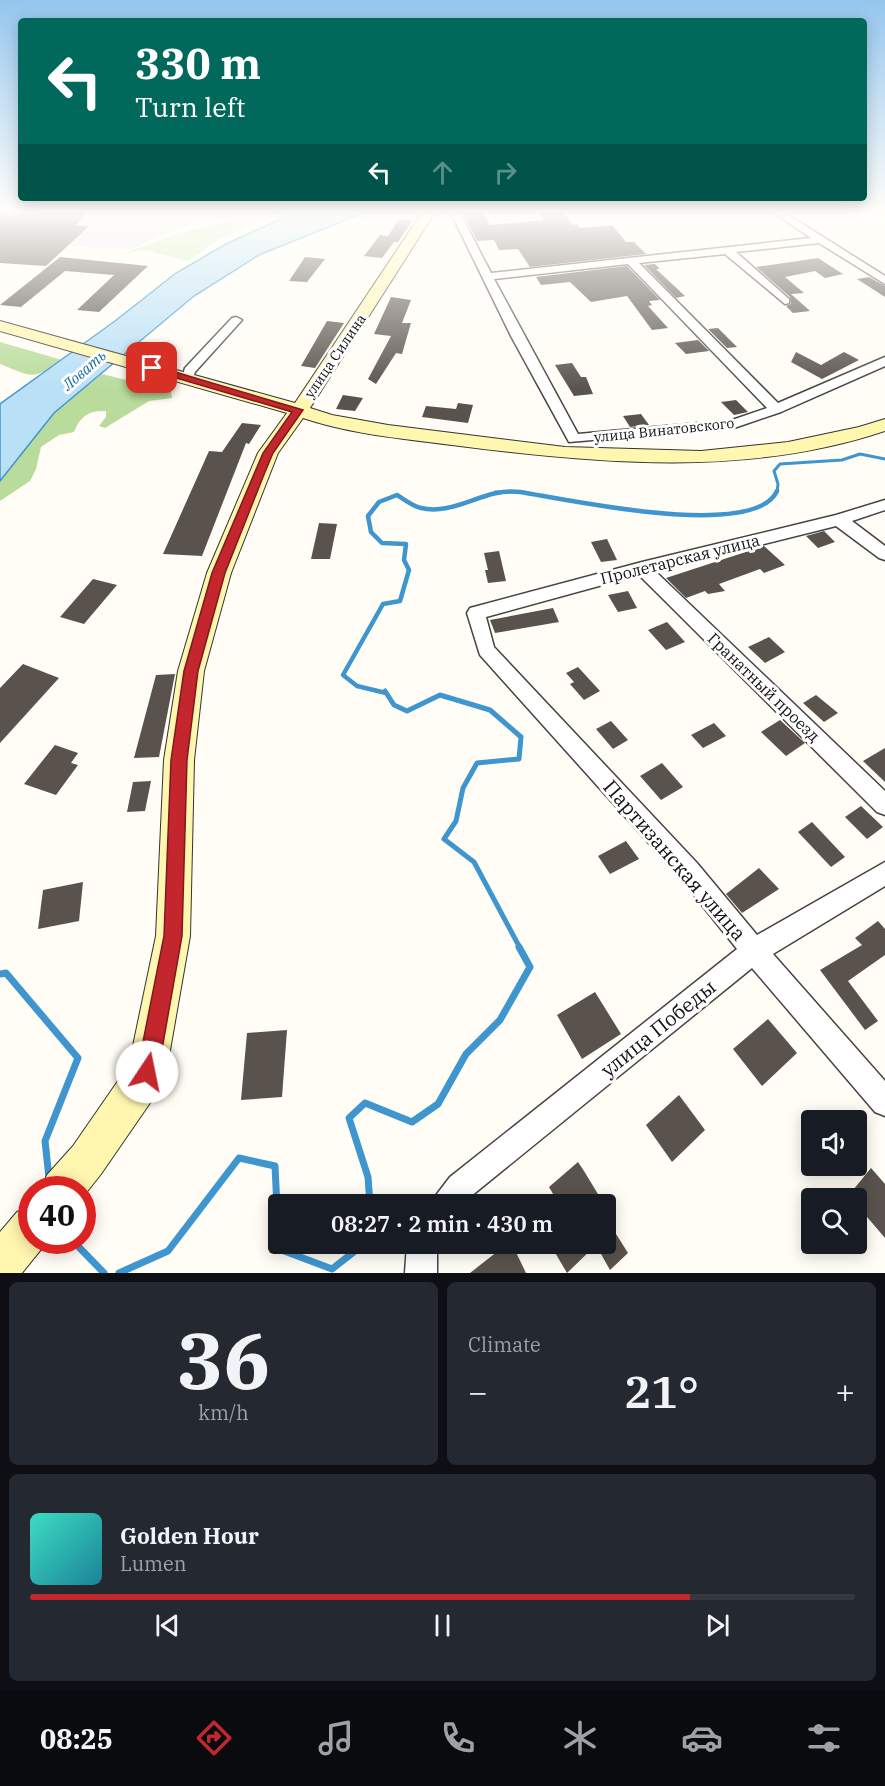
<!DOCTYPE html>
<html lang="en">
<head>
<meta charset="utf-8">
<style>
	:root { --surface:#171b24; --page:#242831; --text:#f1f3f6; --muted:#9ea1a6; --line:#363941; --accent:#c4262e }
	body { margin:0; font-family:"IBM Plex Serif",serif; background:var(--page); color:var(--text); height:100vh; display:flex; flex-direction:column; font-size:22px; white-space:nowrap }
	* { box-sizing:border-box; margin:0 }
	p { font-size:20px; color:var(--muted) }
	.icon { flex:none; width:33px; height:33px; fill:none; stroke:currentColor; stroke-width:2; stroke-linecap:round; stroke-linejoin:round }
	.map { position:relative; height:1273px; overflow:hidden }
	.sheet { display:flex; flex-direction:column; gap:9px; padding:9px; background:#0d0f14; flex:1 }
	.sheet>* { flex:none }
	.top-card { position:absolute; left:18px; top:18px; width:849px; height:183px; border-radius:6px; box-shadow:0 3px 15px #0003; background:#00695c; color:#fff; overflow:hidden }
	.controls { position:absolute; left:801px; top:1110px; display:grid; gap:12px }
	.controls a { display:grid; place-items:center; width:66px; height:66px; border-radius:6px; background:var(--surface); box-shadow:0 3px 15px #0003; font-size:30px }
	.speed { position:absolute; left:18px; top:1176px; display:flex; gap:12px; font-size:30px; font-weight:700; text-align:center }
	.speed>* { display:grid; place-content:center; width:78px; height:78px; border-radius:50%; background:var(--surface); box-shadow:0 3px 15px #0003; line-height:1 }
	.speed .limit { border:9px solid #d22; background:#fff; color:#111 }
	.pin { position:absolute; display:grid; place-items:center; width:51px; height:51px; color:#fff; margin:-26px; border-radius:12px; box-shadow:0 3px 9px #0006 }
	.me { position:absolute; width:66px; margin:-33px; rotate:11deg; stroke-linejoin:round; filter:drop-shadow(0 0 4px #0008) }
	.turn { display:flex; align-items:center; gap:21px; height:126px; padding:0 18px; font-size:27px }
	.turn .icon { width:78px; height:78px; stroke-width:2.5 }
	.turn b { display:block; font-size:42px; line-height:51px }
	.lanes { display:flex; align-items:center; height:57px; padding:0 18px; background:#0003; justify-content:center; gap:30px; direction:ltr }
	.lanes .off { opacity:.35 }
	.big { font-size:45px; font-weight:600; line-height:1.1 }
	.sheet .widget { flex:1; display:flex; flex-direction:column; justify-content:center; gap:9px; min-width:0; padding:0 21px; border-radius:9px; background:var(--page) }
	.sheet .dial { align-items:center; gap:0 }
	.dial b { font-size:78px; line-height:1 }
	.song { display:flex; align-items:center; gap:18px }
	.cover { width:72px; height:72px; border-radius:9px; background:linear-gradient(135deg,hsl(170 70% 55%),hsl(190 70% 35%)) }
	.played { height:6px; border-radius:3px; background:linear-gradient(90deg,var(--accent) 80%,var(--line) 80%) }
	.keys { display:flex; justify-content:space-around; direction:ltr }
	.heat { display:flex; justify-content:space-between; align-items:center; font-size:33px; direction:ltr }
	.sheet .tiles { flex:1; display:grid; gap:9px; grid-template-columns:1fr 1fr }
	.widget:last-child { grid-column:span 2 }
	.trip { position:absolute; left:268px; top:1194px; width:348px; height:60px; border-radius:6px; background:var(--surface); box-shadow:0 3px 15px #0003; font-weight:600; line-height:60px; text-align:center }
	.dock { display:flex; height:96px; justify-content:space-around; align-items:center; background:#090b0e; color:var(--muted) }
	.dock .icon { width:42px; height:42px }
	.dock .on { color:var(--accent) }
	.dock b { font-size:27px; color:var(--text) }
	.map>svg:first-child { display:block }
</style>
</head>
<body>
<div class="map">
<svg width="885" height="1273" viewBox="0 0 885 1273">
	<rect width="100%" height="100%" fill="#fffdf5"/>
	<path fill="#eee6ef" d="M41,211H282L247,226L225,217L214,220L203,218L131,249L1,243Z"/>
	<path fill="#d5ebbd" d="M233,220L247,226L217,240L188,261L146,250L122,254L180,233Z"/>
	<g fill="#b9dc9c">
		<path d="M0,342L62,360C32,381 33,377 0,364Z"/>
		<path d="M102,374L171,391L172,398L149,401L105,428L99,426L106,417V411C89,410 80,416 74,432L59,435L41,447L36,469L30,481L0,501V481L19,454L54,413Z"/>
	</g>
	<path fill="#b9e0f7" stroke="#3f96cf" stroke-width="1.5" d="M298,211H368L259,255L194,296L54,413L0,481V404L115,321L176,273L226,244Z"/>
	<g fill="none" stroke-linecap="round" stroke-linejoin="round">
		<g stroke="#3f96cf" stroke-width="3">
			<path d="M495,492H520"/>
			<path d="M777,492L778,484L774,471L780,464L842,460L860,454L885,459"/>
		</g>
		<path stroke="#3f96cf" stroke-width="4.5" d="M386,693L357,686L343,675L383,604L400,601L409,570L404,560L406,544L382,543L371,532L368,516L379,502L397,495C405,500 412,506 421,508C455,516 485,487 520,492C565,499 754,541 777,491"/>
		<path stroke="#3f96cf" stroke-width="5" d="M385,691L394,705L407,711L440,695L490,710L521,737L519,759L477,763L463,788L456,821L444,839L474,862L520,948"/>
		<g stroke="#3f96cf" stroke-width="7">
			<path d="M0,974L6,973L78,1058L45,1141L49,1178"/>
			<path d="M370,1204L368,1177L349,1118L365,1103L412,1122L438,1104L466,1054L500,1020L530,967L519,947"/>
			<path d="M72,1240L104,1273"/>
			<path d="M119,1273L168,1251L239,1158L275,1166L279,1249L332,1269L364,1244"/>
		</g>
	</g>
	<g fill="#5a524d">
		<path d="M0,211H88L76,225L89,226L46,266L0,263Z"/>
		<path d="M462,211H482L490,225L543,220L537,211H563L573,225L577,224L580,228L612,225L626,242H634L646,254L530,267L518,249L499,250L494,240L477,241Z"/>
		<path d="M399,219L413,220L398,242H394L382,258L364,256L380,235L388,236Z"/>
		<path d="M60,257L148,266L99,312L77,310L114,275L65,271L21,307L0,305Z"/>
		<path d="M305,257L325,259L307,282L289,281Z"/>
		<path d="M818,258L843,274L825,278L815,271L785,277L804,293L791,294L810,311L793,313L786,306L791,304L790,297L756,267Z"/>
		<path d="M655,264L660,269H656L685,296L676,298L644,265Z"/>
		<path d="M627,266L660,300L649,301L652,305L648,306L668,328L652,330L627,296L591,302L570,282L541,285L536,277Z"/>
		<path d="M869,277L885,286V297L857,279Z"/>
		<path d="M391,297L411,300L402,323H411L402,354L396,353L376,384L368,379L391,336L374,334Z"/>
		<path d="M327,321L344,323L315,368L301,366Z"/>
		<path d="M718,328L737,347L727,348L708,329Z"/>
		<path d="M698,340L709,351L686,354L675,343Z"/>
		<path d="M796,352L821,365L844,352L859,360L822,379L791,362Z"/>
		<path d="M572,363L581,377H586L593,394L574,396L555,365Z"/>
		<path d="M343,395L363,398L355,411L336,409Z"/>
		<path d="M736,400L748,412L734,415L721,402Z"/>
		<path d="M458,403L473,405L468,423L422,417L426,406L456,409Z"/>
		<path d="M641,414L649,425L630,427L623,416Z"/>
		<path d="M242,423L261,425L249,444L246,443L202,556L163,554L209,451L222,452Z"/>
		<path d="M319,523L337,524L330,559H311Z"/>
		<path d="M824,531L835,542L818,548L806,536Z"/>
		<path d="M607,539L617,560L601,562L591,542Z"/>
		<path d="M764,546L785,565L764,573L760,569L719,584L725,591L708,594L705,591L686,598L666,578Z"/>
		<path d="M499,551L506,581L488,583L485,570H488L484,553Z"/>
		<path d="M93,579L117,585L84,624L60,617Z"/>
		<path d="M628,591L637,608L618,612L608,595Z"/>
		<path d="M553,608L559,622L495,633L490,620Z"/>
		<path d="M667,622L685,642L666,650L648,630Z"/>
		<path d="M769,637L785,652L765,663L748,647Z"/>
		<path d="M23,664L59,678L0,743V688Z"/>
		<path d="M578,667L600,691L584,700L570,684L574,682L566,673Z"/>
		<path d="M175,674L159,757L134,758L156,675Z"/>
		<path d="M816,695L838,713L824,722L803,703Z"/>
		<path d="M780,720L805,743L786,756L761,732Z"/>
		<path d="M611,721L628,740L613,749L596,729Z"/>
		<path d="M714,723L726,736L703,748L691,735Z"/>
		<path d="M55,745L78,753L71,763L78,765L56,795L24,784Z"/>
		<path d="M885,748V782L863,761Z"/>
		<path d="M662,763L683,787L661,800L640,776Z"/>
		<path d="M151,781L145,811L127,812L133,782Z"/>
		<path d="M861,806L883,827L867,839L845,817Z"/>
		<path d="M812,822L845,857L831,867L798,832Z"/>
		<path d="M626,841L639,859L610,874L598,856Z"/>
		<path d="M759,868L779,889L742,913L726,894Z"/>
		<path d="M83,882L79,921L38,929L43,890Z"/>
		<path d="M878,921L885,929V955L848,981L878,1021L865,1030L820,970L862,945L855,938Z"/>
		<path d="M595,992L621,1034L582,1059L557,1015Z"/>
		<path d="M768,1019L797,1053L762,1086L733,1049Z"/>
		<path d="M287,1030L282,1097L241,1100L247,1033Z"/>
		<path d="M679,1095L705,1130L672,1162L646,1125Z"/>
		<path d="M578,1162L584,1171L604,1204H559L549,1187Z"/>
		<path d="M871,1168L885,1184V1238L856,1204V1198H852L849,1195Z"/>
		<path d="M606,1218L628,1253L610,1270L596,1245L567,1273L550,1244H606Z"/>
		<path d="M507,1244H512L526,1273H470Z"/>
	</g>
	<g fill="none" stroke-linecap="round" stroke-linejoin="round">
		<defs>
			<g id="street">
				<path d="M450,211H459L491,273L811,238L771,211H782L885,276V284L819,243L736,252L789,299V303L785,304L725,254L639,263L778,403L885,357V366L781,412L734,428L569,442L511,336ZM628,264L767,408L732,420L578,434L494,279Z"/>
				<path d="M236,317L242,320L195,372L192,381H184L182,378L185,368L232,318Z"/>
				<path d="M885,500V510L852,521L885,546V560L879,558L836,526L655,571L885,791V815L877,812L639,575L486,617L494,647L697,863L757,935L885,862V886L773,954L885,1081V1116L875,1112L752,968L470,1197L465,1204H432L437,1194L450,1177L737,949L681,879L480,655L467,613L470,608L642,562L836,515Z"/>
				<path d="M407,1244H437V1273H405Z"/>
			</g>
			<g id="secondary">
				<path d="M423,211H436L310,408L332,415L388,425L565,447L701,451L788,442L859,427L885,419V431C748,477 600,464 460,446C407,439 353,435 303,418L278,453L231,573L204,671L194,760L190,936L166,1073L161,1087L101,1174L82,1198V1190H41L47,1175L73,1146L129,1065L156,936L164,760L178,671L207,573L258,453L287,413L0,331V321L295,403Z"/>
				<path d="M32,1206V1240L47,1242L22,1273H0V1232L17,1212Z"/>
			</g>
		</defs>
		<use href="#street" stroke="#444" stroke-width="3"/>
		<use href="#secondary" stroke="#333" stroke-width="2"/>
		<use href="#street" fill="#fff" fill-rule="evenodd"/>
		<use href="#secondary" fill="#fff6b0" fill-rule="evenodd"/>
	</g>
	<linearGradient id="sky" x2="0" y2="1"><stop stop-color="#95c6ee"/><stop offset="0.54" stop-color="#fffefa"/><stop offset="1" stop-color="#fffefa" stop-opacity="0"/></linearGradient>
	<rect width="885" height="390" fill="url(#sky)"/>
	<path fill="#c4262e" stroke="#7f191e" stroke-width="1.5" d="M149,366H155L303,410L273,453L265,472L225,573L198,671L187,760L182,936L158,1072L155,1080L147,1083L140,1080L137,1072L164,936L171,760L184,671L212,573L263,453L292,412L149,370Z"/>
	<g text-anchor="middle" dominant-baseline="central" stroke-width="6" stroke-linejoin="round" paint-order="stroke">
		<g font-size="14" fill="#111" stroke="#fff">
			<text transform="translate(335 356) rotate(-56)">улица Силина</text>
			<text transform="translate(664 430) rotate(-6)">улица Винатовского</text>
		</g>
		<g font-size="15" font-style="italic" fill="#1768a6" stroke="#fff">
			<text transform="translate(84 370) rotate(-41)">Ловать</text>
		</g>
		<g font-size="16" fill="#111" stroke="#fff">
			<text transform="translate(680 559) rotate(-14)">Пролетарская улица</text>
			<text transform="translate(764 687) rotate(44)">Гранатный проезд</text>
		</g>
		<g font-size="20" fill="#111" stroke="#fff">
			<text transform="translate(675 860) rotate(49)">Партизанская улица</text>
			<text transform="translate(658 1028) rotate(-39)">улица Победы</text>
		</g>
	</g>
</svg>
<div class="controls">
<a><svg class="icon" aria-label="sound" viewBox="0 0 24 24"><path d="M4 9h4l5-4v14l-5-4H4zM17 9q2 3 0 6"/></svg></a>
<a><svg class="icon" aria-label="search" viewBox="0 0 24 24"><circle cx="10" cy="10" r="6"/><path d="M15 15l6 6"/></svg></a>
</div>
<div class="speed"><div class="limit">40</div></div>
<div class="pin" style="left:152px;top:368px;background:#d93025"><svg class="icon" aria-label="arrive" viewBox="0 0 24 24"><path d="M6 21V4h12l-3 4 3 4H6"/></svg></div>
<svg class="me" style="left:147px;top:1072px" viewBox="-20 -20 40 40"><circle r="19" fill="#fff"/><path d="M0-13L10 11 0 6-10 11z" fill="#c4262e"/></svg>
<div class="trip">08:27 · 2 min · 430 m</div>
<div class="top-card">
<div class="turn"><svg class="icon" aria-label="left" viewBox="0 0 24 24"><path d="M17 20v-9H6M10 6l-5 5 5 5"/></svg><div><b>330 m</b>Turn left</div></div>
<div class="lanes"><svg class="icon" aria-label="left" viewBox="0 0 24 24"><path d="M17 20v-9H6M10 6l-5 5 5 5"/></svg><svg class="icon off" aria-label="ahead" viewBox="0 0 24 24"><path d="M12 20V5M6 11l6-6 6 6"/></svg><svg class="icon off" aria-label="right" viewBox="0 0 24 24"><path d="M7 20v-9h11M14 6l5 5-5 5"/></svg></div>
</div>
</div>
<section class="sheet">
<div class="tiles">
<div class="widget dial"><b>36</b><p>km/h</p></div>
<div class="widget"><p>Climate</p>
<div class="heat"><a>−</a><b class="big">21°</b><a>+</a></div>
</div>
<div class="widget">
<div class="song"><i class="cover"></i><div><b>Golden Hour</b><p>Lumen</p></div></div>
<div class="played"></div>
<div class="keys"><svg class="icon" aria-label="previous" viewBox="0 0 24 24"><path d="M18 5L8 12l10 7zM5 5v14"/></svg><svg class="icon" aria-label="pause" viewBox="0 0 24 24"><path d="M8 5v14M16 5v14"/></svg><svg class="icon" aria-label="next" viewBox="0 0 24 24"><path d="M6 5l10 7-10 7zM19 5v14"/></svg></div>
</div>
</div>
</section>
<nav class="dock">
<b>08:25</b>
<svg class="icon on" aria-label="directions" viewBox="0 0 24 24"><path d="M12 3l9 9-9 9-9-9zM9 14v-3h6M13 9l2 2-2 2"/></svg>
<svg class="icon" aria-label="music" viewBox="0 0 24 24"><path d="M9 18V5l10-2v13"/><circle cx="6" cy="18" r="3"/><circle cx="16" cy="16" r="3"/></svg>
<svg class="icon" aria-label="phone" viewBox="0 0 24 24"><path d="M5 4h4l2 5-3 2q2 4 5 5l2-3 5 2v4C11 20 4 13 5 4z"/></svg>
<svg class="icon" aria-label="climate" viewBox="0 0 24 24"><path d="M12 3v18M4 7l16 10M4 17L20 7"/></svg>
<svg class="icon" aria-label="car" viewBox="0 0 24 24"><path d="M5 17H2v-5l4-1 3-4h7l3 4 3 1v5h-3M9 17h6M6 11h13"/><circle cx="7" cy="17" r="2"/><circle cx="17" cy="17" r="2"/></svg>
<svg class="icon" aria-label="filters" viewBox="0 0 24 24"><path d="M4 7h16M4 17h16"/><circle cx="9" cy="7" r="2"/><circle cx="15" cy="17" r="2"/></svg>
</nav>
</body>
</html>
